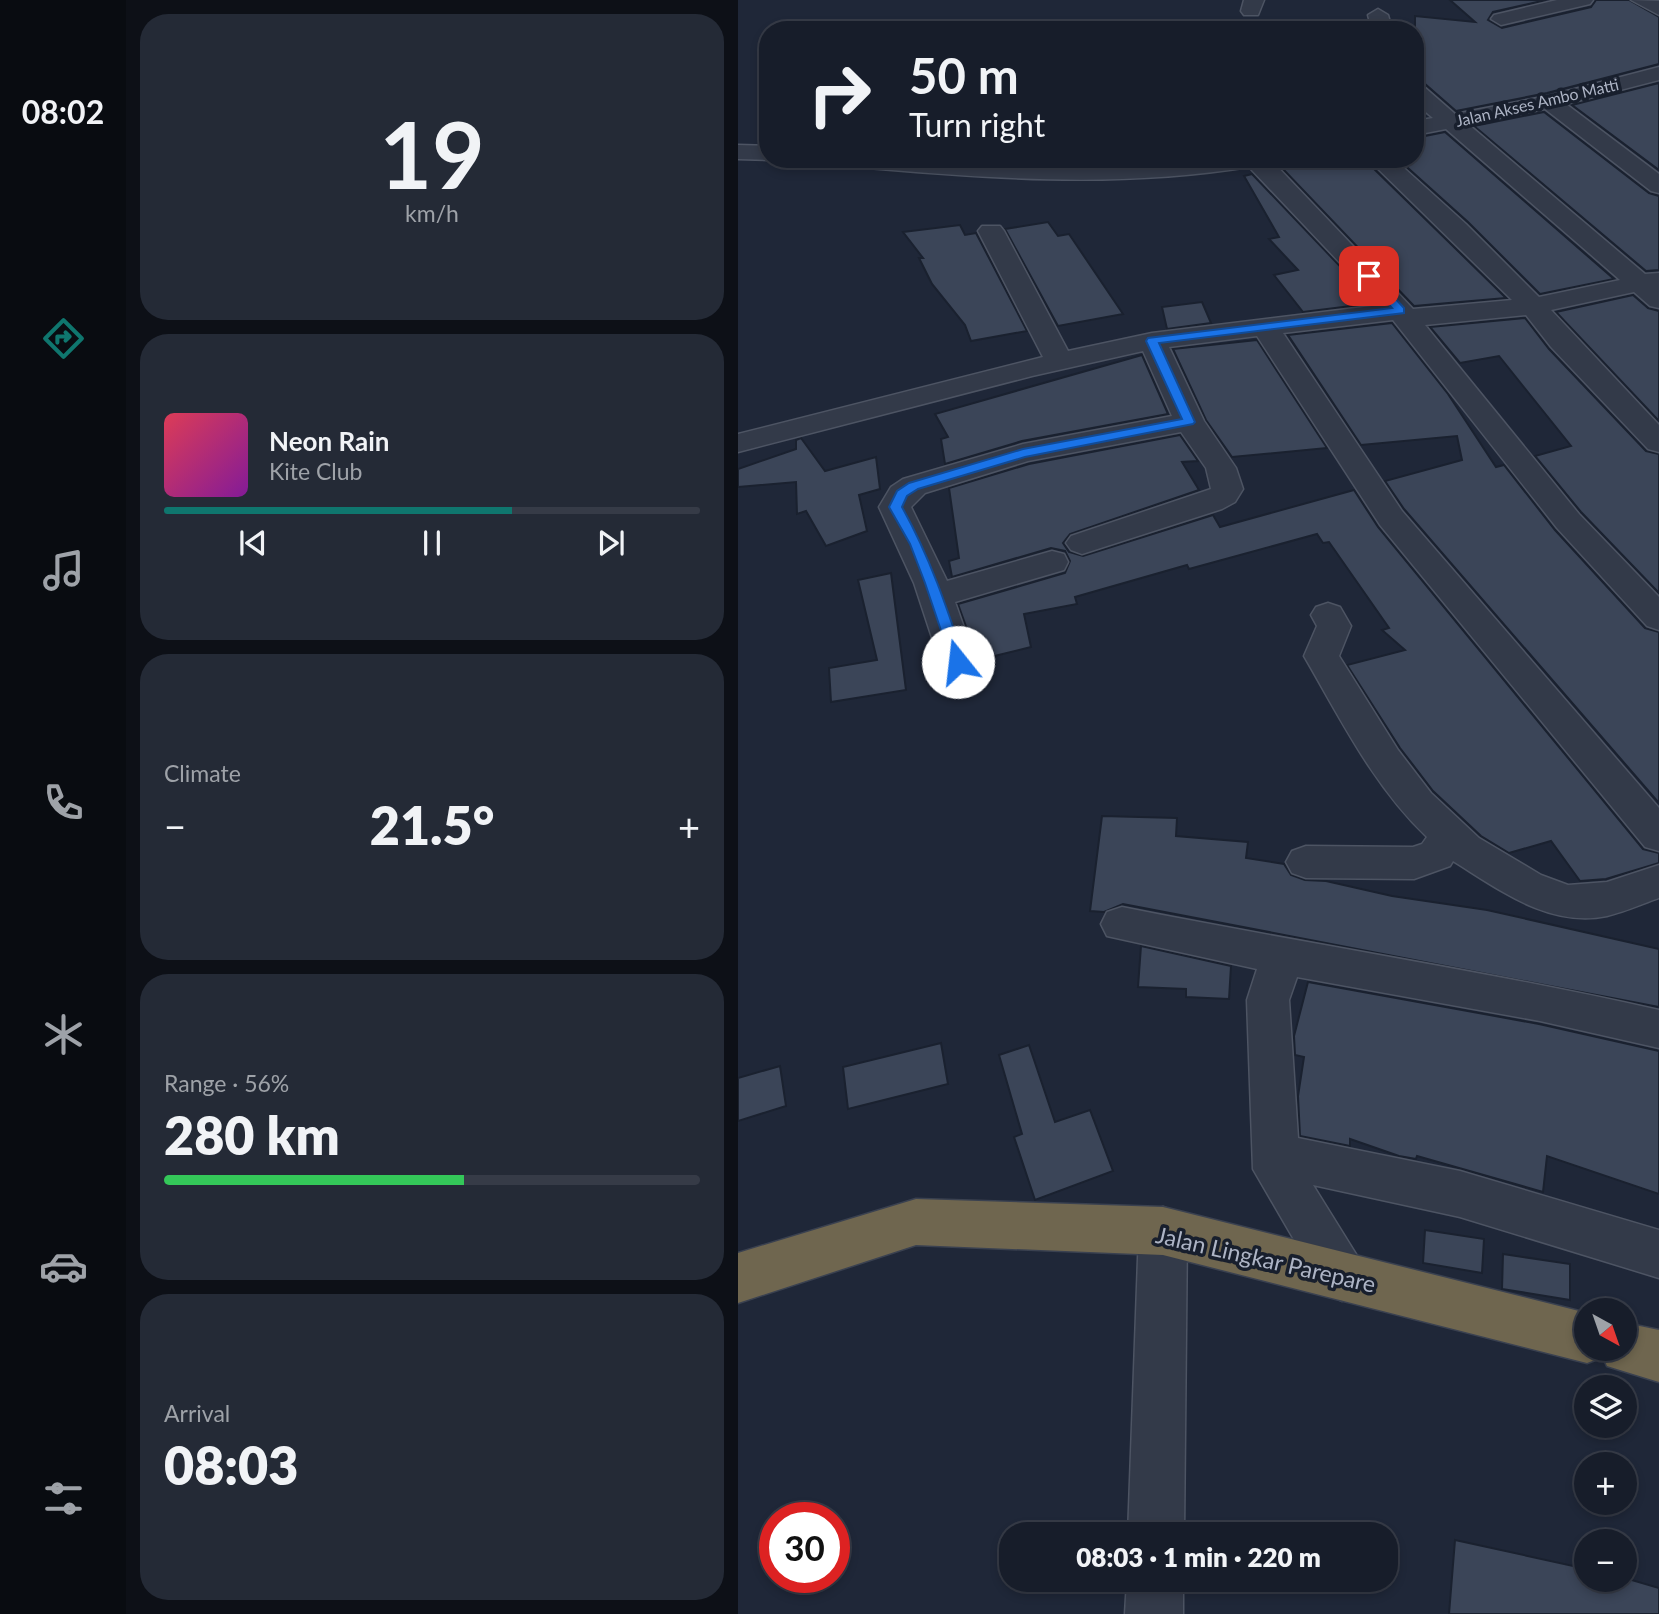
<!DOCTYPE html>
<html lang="en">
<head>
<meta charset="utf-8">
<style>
	:root { --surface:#171d2a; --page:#242a36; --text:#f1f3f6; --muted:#9ea2a8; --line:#363b47; --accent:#0f766e }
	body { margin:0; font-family:Lato,sans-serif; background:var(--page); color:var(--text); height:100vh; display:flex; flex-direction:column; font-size:26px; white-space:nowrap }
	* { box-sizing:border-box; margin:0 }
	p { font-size:23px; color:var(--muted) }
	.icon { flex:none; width:38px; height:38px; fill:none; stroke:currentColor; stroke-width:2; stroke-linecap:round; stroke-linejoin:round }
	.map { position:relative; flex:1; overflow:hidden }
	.sheet { display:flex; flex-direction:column; gap:14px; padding:14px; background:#0d1017; width:612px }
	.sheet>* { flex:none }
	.guide { position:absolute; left:21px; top:21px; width:665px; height:147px; border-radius:28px; box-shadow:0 4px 10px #0003,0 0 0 2px var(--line); background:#171d2a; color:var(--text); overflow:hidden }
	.needle { width:46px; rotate:140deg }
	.controls { position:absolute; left:836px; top:1298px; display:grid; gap:14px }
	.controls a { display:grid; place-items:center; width:63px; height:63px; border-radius:50%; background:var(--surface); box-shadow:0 4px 10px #0003,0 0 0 2px var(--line); font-size:35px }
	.speed { position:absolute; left:21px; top:1502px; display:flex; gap:14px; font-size:35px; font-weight:700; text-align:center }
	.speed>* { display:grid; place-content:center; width:91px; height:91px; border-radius:50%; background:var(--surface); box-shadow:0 4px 10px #0003,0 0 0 2px var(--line); line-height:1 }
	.speed .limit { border:10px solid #d22; background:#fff; color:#111 }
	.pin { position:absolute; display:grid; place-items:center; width:60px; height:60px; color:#fff; margin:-30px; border-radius:14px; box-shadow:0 4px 10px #0006 }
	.me { position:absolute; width:77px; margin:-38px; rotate:344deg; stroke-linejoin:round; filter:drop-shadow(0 0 5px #0008) }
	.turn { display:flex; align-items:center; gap:24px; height:147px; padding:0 35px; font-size:32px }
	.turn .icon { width:91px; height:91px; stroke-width:2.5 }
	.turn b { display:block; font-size:49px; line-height:60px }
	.big { font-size:52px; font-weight:800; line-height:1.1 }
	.sheet .widget { flex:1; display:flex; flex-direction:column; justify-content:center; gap:10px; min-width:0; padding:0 24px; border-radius:28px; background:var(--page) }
	.sheet .dial { align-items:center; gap:0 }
	.dial b { font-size:91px; line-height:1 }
	.song { display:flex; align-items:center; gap:21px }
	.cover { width:84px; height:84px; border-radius:10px; background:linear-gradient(135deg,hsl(350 70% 55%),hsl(290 70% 35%)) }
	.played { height:7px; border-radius:4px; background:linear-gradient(90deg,var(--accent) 65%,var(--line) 65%) }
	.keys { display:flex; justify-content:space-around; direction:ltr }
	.heat { display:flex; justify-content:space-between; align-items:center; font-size:38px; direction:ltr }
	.charge { height:10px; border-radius:5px; background:linear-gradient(90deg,#34c759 56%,var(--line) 0) }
	.trip { position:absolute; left:261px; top:1522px; width:399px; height:70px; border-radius:28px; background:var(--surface); box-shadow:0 4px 10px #0003,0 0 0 2px var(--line); font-weight:800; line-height:70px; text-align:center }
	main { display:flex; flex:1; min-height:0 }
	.dock { display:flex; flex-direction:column; width:126px; justify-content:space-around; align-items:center; background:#090c11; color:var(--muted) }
	.dock .icon { width:49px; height:49px }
	.dock .current { color:var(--accent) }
	.dock b { font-size:32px; color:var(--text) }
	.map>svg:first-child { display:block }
</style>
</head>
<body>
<main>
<nav class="dock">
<b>08:02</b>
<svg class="icon current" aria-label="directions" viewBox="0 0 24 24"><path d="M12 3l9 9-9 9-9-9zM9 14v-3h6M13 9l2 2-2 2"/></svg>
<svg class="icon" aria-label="music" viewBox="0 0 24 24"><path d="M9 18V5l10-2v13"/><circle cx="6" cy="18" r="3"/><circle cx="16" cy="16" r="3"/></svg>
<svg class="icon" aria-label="phone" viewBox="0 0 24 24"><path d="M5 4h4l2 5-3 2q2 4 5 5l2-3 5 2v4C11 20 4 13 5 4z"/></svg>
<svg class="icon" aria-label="climate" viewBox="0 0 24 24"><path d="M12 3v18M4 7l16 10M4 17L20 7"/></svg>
<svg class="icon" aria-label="car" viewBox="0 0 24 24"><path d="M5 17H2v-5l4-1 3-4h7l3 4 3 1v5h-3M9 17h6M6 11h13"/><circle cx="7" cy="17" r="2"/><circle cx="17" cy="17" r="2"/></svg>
<svg class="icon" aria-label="filters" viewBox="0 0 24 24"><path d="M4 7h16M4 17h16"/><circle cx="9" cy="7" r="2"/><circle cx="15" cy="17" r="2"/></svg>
</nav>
<section class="sheet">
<div class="widget dial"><b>19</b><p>km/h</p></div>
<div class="widget">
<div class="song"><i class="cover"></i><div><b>Neon Rain</b><p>Kite Club</p></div></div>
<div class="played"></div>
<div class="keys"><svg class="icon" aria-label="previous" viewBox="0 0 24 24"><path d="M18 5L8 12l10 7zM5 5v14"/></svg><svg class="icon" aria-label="pause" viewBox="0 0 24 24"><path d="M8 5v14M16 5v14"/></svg><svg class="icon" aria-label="next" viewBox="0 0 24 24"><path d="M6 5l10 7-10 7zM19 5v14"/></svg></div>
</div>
<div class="widget"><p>Climate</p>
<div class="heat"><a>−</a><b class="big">21.5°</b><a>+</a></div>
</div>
<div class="widget"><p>Range · 56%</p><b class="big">280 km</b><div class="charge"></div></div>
<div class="widget"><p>Arrival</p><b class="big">08:03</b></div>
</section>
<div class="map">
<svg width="921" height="1614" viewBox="0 0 921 1614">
	<rect width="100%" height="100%" fill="#1f2738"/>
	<g fill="#3b4558" stroke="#1a212f" stroke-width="2">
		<path d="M712,0H808L755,12L750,20L764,28L853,7L858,0H891L921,17V64L809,93L718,111L687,84L677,82V16L737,22Z"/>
		<path d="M921,83V170L834,105Z"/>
		<path d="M806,112L911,193L921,196V270L908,271L736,126Z"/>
		<path d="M707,132L876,279L802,294L730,222L661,160L677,159V138Z"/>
		<path d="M579,160L586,169L618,163L622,167L632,165L768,298L676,306L544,168Z"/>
		<path d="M514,174L637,303L565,312L536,275L560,270L531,239L541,237L506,176Z"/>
		<path d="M310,222L320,236L331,234L385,314L320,326L267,229Z"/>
		<path d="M222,225L227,235L238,233L289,331L233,341L227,325L194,284L181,258H185L165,232Z"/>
		<path d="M895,295L910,308L921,311V421L818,312Z"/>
		<path d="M464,302L473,323L429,329L424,307Z"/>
		<path d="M787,318L811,349L908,451L921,454V593L843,512L797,456L833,446L761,356L722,363L692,327Z"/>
		<path d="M654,323L710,394L758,467L766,465L817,530L907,628L921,632V803L666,509L647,481L724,460L719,436L623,445L550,335Z"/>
		<path d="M519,340L589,448L494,457L468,420L435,349Z"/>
		<path d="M404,355L430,414L284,441L207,464L203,439L210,437L197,414Z"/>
		<path d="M442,435L460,461L444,462L461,490L332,534L325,543L331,552L345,556L475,515L482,527L616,490L640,527L905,849L921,853V863L868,879L842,881L813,841L771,853L743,836L695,791L662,748L609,665L667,650L644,630L651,628L591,542L585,543L579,534L451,569L449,565L337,597L339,604L286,614L293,647L240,660L220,604L327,573L332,561L327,551L313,548L214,577L211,561L221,558L211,488L291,464Z"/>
		<path d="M63,438L87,471L138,457L142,489L121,495L129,531L88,546L68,511L59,514L58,482L0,487V469L58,449V440Z"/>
		<path d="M153,573L168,690L93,702L91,668L139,660L120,580Z"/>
		<path d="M364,816L439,818L438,836L510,842L508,858L546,864L553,875L567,880L588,881L654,896L749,910L921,949V1007L385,904L366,912L352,911Z"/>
		<path d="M403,946L493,966L491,999L448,997V989L400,987Z"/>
		<path d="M570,982L801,1024L921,1051V1194L809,1156L805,1192L679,1156L678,1159L661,1156L612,1139V1146L562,1136L560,1096L566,1057L557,1055L556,1036Z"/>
		<path d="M203,1043L210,1084L110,1109L105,1067Z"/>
		<path d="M291,1045L317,1122L352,1110L375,1171L297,1200L276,1137L284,1134L261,1055Z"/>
		<path d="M42,1066L48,1106L0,1121V1078Z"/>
		<path d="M687,1230L746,1239L744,1273L685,1263Z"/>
		<path d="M765,1254L832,1264V1300L764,1289Z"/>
		<path d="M717,1540L849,1569V1580H887V1578L921,1588V1614H711Z"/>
	</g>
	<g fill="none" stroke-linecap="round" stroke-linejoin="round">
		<defs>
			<g id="street">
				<path d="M506,0H526L520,15H506L503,11Z"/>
				<path d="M819,0H855L852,4L763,25L753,19L756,15Z"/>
				<path d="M893,0L921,1V15Z"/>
				<path d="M640,9L650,15L654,30H634L630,15Z"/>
				<path d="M921,67V80L828,104L921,174V193L913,191L807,109L730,124L907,274L921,273V308L912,306L896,292L813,310L921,425V452L910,449L813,347L788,315L687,325L841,514L921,597V630L909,626L819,528L655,320L545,333L664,511L921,808V851L907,847L642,525L519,336L431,347L466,421L498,468L505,489L497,502L484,509L344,554L333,550L328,543L333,536L473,489L468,468L443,432L290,461L187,493L173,507L209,581L314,551L326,554L330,562L326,570L217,602L238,662L232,671L220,674L208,671L202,662L176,583L141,507L153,487L165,479L285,444L434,416L405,351L294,376L0,452V434L305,357L240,231L244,226H262L266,231L330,351L414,333L642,305L511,167C377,189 242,178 107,166L95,159H196L368,166L532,159L675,309L774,300L630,159H656L728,224L801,297L882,280L708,129L677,135V121L695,118L677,103V85L685,86L717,114L810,96Z"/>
				<path d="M0,145L30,146V159H33L30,160L0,159Z"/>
				<path d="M590,603L602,607L613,626L601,656L660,750L693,793L741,838L803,875L830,885L869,882L921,865V898C904,904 886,912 869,916C811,928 762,890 715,861L712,866L676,879L568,878L554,873L548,862L554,851L568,846L675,847L684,844L689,837C636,787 602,718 566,656L579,626L573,615L578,607Z"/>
				<path d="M384,907C563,943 743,970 921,1010V1048L802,1021L559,977L551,1000L560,1138L722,1171L921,1230V1278L722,1217L575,1185L621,1259L629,1276L621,1293L604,1301L587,1293L515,1169L509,1000L519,969L369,936L363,924L369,912Z"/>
				<path d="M425,1207L442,1214L449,1231L446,1535H390L401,1231L408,1214Z"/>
				<path d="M389,1580H445V1614H387Z"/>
			</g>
			<path id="highway" d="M178,1199L425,1207L849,1313V1349H887V1323L921,1330V1382L869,1366L865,1357L849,1363L425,1255L178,1245L0,1303V1253Z"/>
		</defs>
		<use href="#street" stroke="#4d5463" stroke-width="3"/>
		<use href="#highway" stroke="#3a4150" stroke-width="3"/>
		<use href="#street" fill="#333a49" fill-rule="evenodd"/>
		<use href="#highway" fill="#6f664f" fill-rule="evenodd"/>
	</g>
	<path fill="#1a73e8" stroke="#114b97" stroke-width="2" d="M627,274H635L666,308V313L421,343L457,422L455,424L287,457L180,489L169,496L164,507C192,557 209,608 227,662L220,667L215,666L187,583L172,544L151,507L159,491L171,483L285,449L444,419L408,341L410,338L654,308L627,278Z"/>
	<g text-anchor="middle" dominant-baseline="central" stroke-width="7" stroke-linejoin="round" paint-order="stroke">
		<g font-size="16" fill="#adb4c5" stroke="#181f2d">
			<text transform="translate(799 102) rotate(-13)">Jalan Akses Ambo Matti</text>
		</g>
		<g font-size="23" fill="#adb4c5" stroke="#181f2d">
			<text transform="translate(528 1259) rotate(13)">Jalan Lingkar Parepare</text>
		</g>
	</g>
</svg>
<div class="controls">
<a><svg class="needle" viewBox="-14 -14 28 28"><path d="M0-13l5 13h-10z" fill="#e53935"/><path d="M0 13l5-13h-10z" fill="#9ea2a8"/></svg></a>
<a><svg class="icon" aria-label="layers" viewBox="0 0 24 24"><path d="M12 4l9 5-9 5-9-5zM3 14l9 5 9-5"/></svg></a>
<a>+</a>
<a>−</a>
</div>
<div class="speed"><div class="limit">30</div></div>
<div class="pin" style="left:631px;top:276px;background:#d93025"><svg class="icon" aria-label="arrive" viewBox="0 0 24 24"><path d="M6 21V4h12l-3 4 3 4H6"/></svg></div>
<svg class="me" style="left:220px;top:662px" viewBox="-20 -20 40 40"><circle r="19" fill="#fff"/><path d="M0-13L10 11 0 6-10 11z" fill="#1a73e8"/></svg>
<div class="trip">08:03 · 1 min · 220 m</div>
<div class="guide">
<div class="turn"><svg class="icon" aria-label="right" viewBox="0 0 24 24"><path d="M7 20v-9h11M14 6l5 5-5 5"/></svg><div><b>50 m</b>Turn right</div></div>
</div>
</div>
</main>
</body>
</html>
